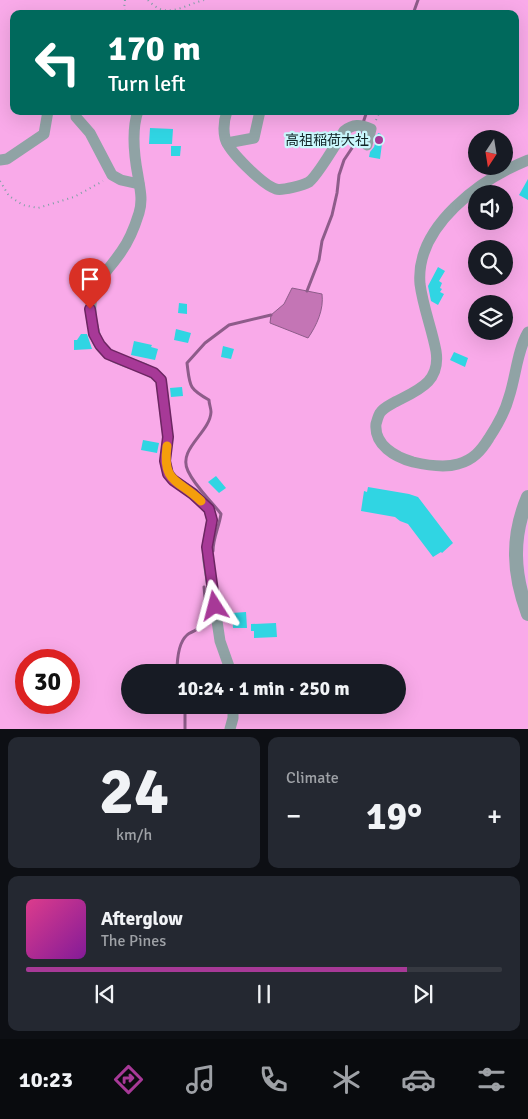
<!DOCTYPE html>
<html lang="en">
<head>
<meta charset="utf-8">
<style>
	:root { --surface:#171b24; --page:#242831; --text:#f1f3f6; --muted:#9ea1a6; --line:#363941; --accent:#a73997 }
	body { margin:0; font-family:Signika,"Noto Sans JP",sans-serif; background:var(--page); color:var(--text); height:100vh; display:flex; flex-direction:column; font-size:19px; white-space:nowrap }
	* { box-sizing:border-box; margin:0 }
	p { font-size:16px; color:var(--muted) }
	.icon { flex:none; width:28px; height:28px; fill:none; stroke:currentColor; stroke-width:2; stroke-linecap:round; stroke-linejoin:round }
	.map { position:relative; height:729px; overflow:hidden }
	.sheet { display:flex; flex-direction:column; gap:8px; padding:8px; background:#0d0f14; flex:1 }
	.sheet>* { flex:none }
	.banner { position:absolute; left:10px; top:10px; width:509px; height:105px; border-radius:10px; box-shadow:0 5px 20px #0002; background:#00695c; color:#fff; overflow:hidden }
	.needle { width:32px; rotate:192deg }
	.buttons { position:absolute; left:468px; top:130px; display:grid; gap:10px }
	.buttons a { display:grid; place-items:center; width:45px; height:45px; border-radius:50%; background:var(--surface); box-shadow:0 5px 20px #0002; font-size:25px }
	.speed { position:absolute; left:15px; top:649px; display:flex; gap:10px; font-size:25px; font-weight:700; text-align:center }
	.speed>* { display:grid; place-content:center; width:65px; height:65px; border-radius:50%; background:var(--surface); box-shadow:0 5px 20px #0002; line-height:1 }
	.speed .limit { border:8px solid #d22; background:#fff; color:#111 }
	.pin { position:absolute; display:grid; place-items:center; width:42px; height:42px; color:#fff; margin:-51px -21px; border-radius:50% 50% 50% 0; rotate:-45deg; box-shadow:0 0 5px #0007 }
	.pin .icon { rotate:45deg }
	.me { position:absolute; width:55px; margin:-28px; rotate:351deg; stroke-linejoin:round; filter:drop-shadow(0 0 4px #0008) }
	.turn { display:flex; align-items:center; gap:18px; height:105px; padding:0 15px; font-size:22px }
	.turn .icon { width:65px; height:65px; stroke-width:2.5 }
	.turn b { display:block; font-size:35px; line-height:42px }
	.big { font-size:38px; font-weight:700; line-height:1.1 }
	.sheet .card { flex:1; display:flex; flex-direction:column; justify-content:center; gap:8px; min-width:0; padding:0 18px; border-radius:10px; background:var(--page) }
	.sheet .dial { align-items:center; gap:0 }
	.dial b { font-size:65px; line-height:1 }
	.song { display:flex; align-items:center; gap:15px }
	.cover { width:60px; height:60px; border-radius:8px; background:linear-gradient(135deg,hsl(330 70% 55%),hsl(290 70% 35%)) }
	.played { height:5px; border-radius:2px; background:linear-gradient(90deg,var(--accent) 80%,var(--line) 80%) }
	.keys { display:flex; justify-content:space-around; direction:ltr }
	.heat { display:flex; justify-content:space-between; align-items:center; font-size:28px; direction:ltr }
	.sheet .tiles { flex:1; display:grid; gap:8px; grid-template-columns:1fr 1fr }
	.card:last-child { grid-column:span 2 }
	.trip { position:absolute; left:121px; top:664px; width:285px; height:50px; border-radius:25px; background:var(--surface); box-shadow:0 5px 20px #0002; font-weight:700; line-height:50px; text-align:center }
	.tabs { display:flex; height:80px; justify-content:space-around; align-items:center; background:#090b0e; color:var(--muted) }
	.tabs .icon { width:35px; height:35px }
	.tabs .on { color:var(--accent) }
	.tabs b { font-size:22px; color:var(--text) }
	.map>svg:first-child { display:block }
</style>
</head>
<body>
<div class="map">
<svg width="528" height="729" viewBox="0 0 528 729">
	<rect width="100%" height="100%" fill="#caf8fd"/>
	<path fill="#f9aae9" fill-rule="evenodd" d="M0,0H528V729H0ZM14,14H515V111H14ZM476,139H504V166H476ZM476,194H504V221H476ZM476,249H504V276H476ZM476,304H504V331H476ZM26,660H69V702H26ZM130,672H398V705H130Z"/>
	<path fill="#c475b5" stroke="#8e5c8a" d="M292,288L322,294C324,309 317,325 308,338L270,323L271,315L284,304Z"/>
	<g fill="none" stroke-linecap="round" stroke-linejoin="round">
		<g stroke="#8e5c8a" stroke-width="3">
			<path d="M413,14L418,0"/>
			<path d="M363,123L367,111"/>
			<path d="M307,291L319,260L322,241L332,215L337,193L339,175L344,160L360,136L362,130"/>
			<path d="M213,551C213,538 219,527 221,514C210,499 196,488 188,471C177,449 210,433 211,412C211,408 209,404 209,400C188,388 190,386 187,363L205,343L229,325L271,315"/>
			<path d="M177,672C177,662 178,643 187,635C190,632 194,632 197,629C206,618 206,599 204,587"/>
			<path d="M185,729V705"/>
		</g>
	</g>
	<g fill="#30d5e3">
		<path d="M150,128L173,129L172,144H149Z"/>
		<path d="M378,133L381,134V136H383L380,159L369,157L370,152L374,147Z"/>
		<path d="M171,146H181L180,156H171Z"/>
		<path d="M528,179V200L519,195Z"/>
		<path d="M438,267L445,271L439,281L442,283L440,288L442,289L440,292L444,294L438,305L431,301L428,286Z"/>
		<path d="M179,303L187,304V314L178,313Z"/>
		<path d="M176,329L191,333L188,343L174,340Z"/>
		<path d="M81,334H87L92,349L74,350V340H77Z"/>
		<path d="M134,341L152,345L151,347L158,349L155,360L131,355Z"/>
		<path d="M223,346L234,349L231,359L221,357Z"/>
		<path d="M454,352L468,358L465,367L450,360Z"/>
		<path d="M182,387L183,396L171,397L170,388Z"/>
		<path d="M143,440L159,443L157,453L141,450Z"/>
		<path d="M216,476L226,488L219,493L208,482Z"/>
		<path d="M368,487L409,494L418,497L453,543L442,553L441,552L433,557L408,524L400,521L395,517L361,511L364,491L367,492Z"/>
		<path d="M246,612L247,628H233L232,613Z"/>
		<path d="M276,623L277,637L254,638V631H251V624Z"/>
	</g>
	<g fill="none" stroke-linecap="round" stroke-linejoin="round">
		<g stroke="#7ea1a5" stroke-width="2" stroke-dasharray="1 4" stroke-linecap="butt">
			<path d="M125,0L124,9L126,14"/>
			<path d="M148,0C166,20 182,6 204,0"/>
			<path d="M376,120L380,111"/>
			<path d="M0,181L9,196L23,205L38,208L74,197L103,181"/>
		</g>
		<g stroke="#90a3a5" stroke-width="11">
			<path d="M76,111V117L90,133L112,175L121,180L139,184"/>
			<path d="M138,111C131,131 134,155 138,176C140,189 143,200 139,213C135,226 129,241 121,252C103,278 86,287 92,322C94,330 95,338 99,344C111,364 145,362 161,380L168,437L165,461L168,474L173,480L193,493L209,509L212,520L207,547L208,561L220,641L231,672"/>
			<path d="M227,111C224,120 223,129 225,138C228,151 263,185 276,189C282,191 304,185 309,182C317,176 338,141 344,131C353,124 360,124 371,129L367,145"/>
			<path d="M227,143L254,138L260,111"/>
			<path d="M0,160L7,159L44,134L48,111"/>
			<path d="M528,160C481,179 415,226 420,284C423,307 432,329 436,351C441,382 418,390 395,402C390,405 383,408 380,413C378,416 377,421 376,424C374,445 395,457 413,462C426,465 445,468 458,464C473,460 481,451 489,438C497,426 505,412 509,397C516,376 517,351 528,332"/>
			<path d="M230,729L233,718V705"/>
		</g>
		<path stroke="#90a3a5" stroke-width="14" d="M528,497C511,537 513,574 528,614"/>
	</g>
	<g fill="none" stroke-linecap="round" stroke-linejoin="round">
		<defs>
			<path id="route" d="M90,309L94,334L100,345L108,354L154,373L161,380L168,437L165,461L168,474L173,480L193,494L209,509L212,520L207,547L215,606"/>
		</defs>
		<use href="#route" stroke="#6d2562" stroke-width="12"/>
		<use href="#route" stroke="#a73997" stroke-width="9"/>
		<path stroke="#f59e0b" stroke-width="9" d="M167,446C162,483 178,479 201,501"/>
	</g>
	<circle fill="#a73997" stroke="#caf8fd" stroke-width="2" cx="379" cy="140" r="5"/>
	<g text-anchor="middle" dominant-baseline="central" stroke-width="4.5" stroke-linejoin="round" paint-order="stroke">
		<g font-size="14" fill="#112325" stroke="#caf8fd" text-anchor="end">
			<text x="369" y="140">高祖稲荷大社</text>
		</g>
	</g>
</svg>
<div class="buttons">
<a><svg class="needle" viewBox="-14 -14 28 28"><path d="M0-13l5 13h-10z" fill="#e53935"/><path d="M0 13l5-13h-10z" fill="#9ea1a6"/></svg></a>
<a><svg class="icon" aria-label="sound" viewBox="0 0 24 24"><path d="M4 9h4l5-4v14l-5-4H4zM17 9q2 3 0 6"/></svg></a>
<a><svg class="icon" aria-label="search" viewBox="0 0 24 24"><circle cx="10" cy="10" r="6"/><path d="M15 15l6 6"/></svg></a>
<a><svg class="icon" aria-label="layers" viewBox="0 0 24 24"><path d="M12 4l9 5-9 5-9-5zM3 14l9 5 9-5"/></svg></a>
</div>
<div class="speed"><div class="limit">30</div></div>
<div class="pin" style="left:90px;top:309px;background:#d93025"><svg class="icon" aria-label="arrive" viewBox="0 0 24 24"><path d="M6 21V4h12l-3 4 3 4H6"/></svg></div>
<svg class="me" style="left:215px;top:606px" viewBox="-20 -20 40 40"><path d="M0-17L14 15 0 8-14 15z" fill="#a73997" stroke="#fff" stroke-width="4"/></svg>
<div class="trip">10:24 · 1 min · 250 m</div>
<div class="banner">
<div class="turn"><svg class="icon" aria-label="left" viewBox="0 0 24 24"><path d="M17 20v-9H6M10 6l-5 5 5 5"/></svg><div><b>170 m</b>Turn left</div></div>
</div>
</div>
<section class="sheet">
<div class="tiles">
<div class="card dial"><b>24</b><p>km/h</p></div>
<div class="card"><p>Climate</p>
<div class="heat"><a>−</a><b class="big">19°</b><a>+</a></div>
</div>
<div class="card">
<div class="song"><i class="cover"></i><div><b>Afterglow</b><p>The Pines</p></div></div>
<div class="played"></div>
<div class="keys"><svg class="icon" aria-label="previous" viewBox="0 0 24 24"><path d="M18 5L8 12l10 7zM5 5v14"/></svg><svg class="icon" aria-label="pause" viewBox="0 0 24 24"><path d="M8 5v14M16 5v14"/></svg><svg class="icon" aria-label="next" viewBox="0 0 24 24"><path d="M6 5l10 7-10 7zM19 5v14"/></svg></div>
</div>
</div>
</section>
<nav class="tabs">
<b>10:23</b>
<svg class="icon on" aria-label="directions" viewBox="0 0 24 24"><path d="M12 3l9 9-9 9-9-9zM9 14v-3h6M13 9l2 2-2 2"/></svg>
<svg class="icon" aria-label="music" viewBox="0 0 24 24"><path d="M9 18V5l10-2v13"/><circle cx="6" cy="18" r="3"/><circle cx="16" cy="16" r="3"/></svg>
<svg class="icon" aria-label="phone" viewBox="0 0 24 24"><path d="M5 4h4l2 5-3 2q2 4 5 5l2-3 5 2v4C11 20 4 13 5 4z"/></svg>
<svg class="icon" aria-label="climate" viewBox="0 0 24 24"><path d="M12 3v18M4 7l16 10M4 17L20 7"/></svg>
<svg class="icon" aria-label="car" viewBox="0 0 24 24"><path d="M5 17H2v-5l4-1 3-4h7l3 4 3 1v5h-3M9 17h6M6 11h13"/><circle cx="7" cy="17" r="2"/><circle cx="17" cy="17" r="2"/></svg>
<svg class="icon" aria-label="filters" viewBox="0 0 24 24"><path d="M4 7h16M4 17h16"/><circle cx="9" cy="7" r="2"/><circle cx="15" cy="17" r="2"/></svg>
</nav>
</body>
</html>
